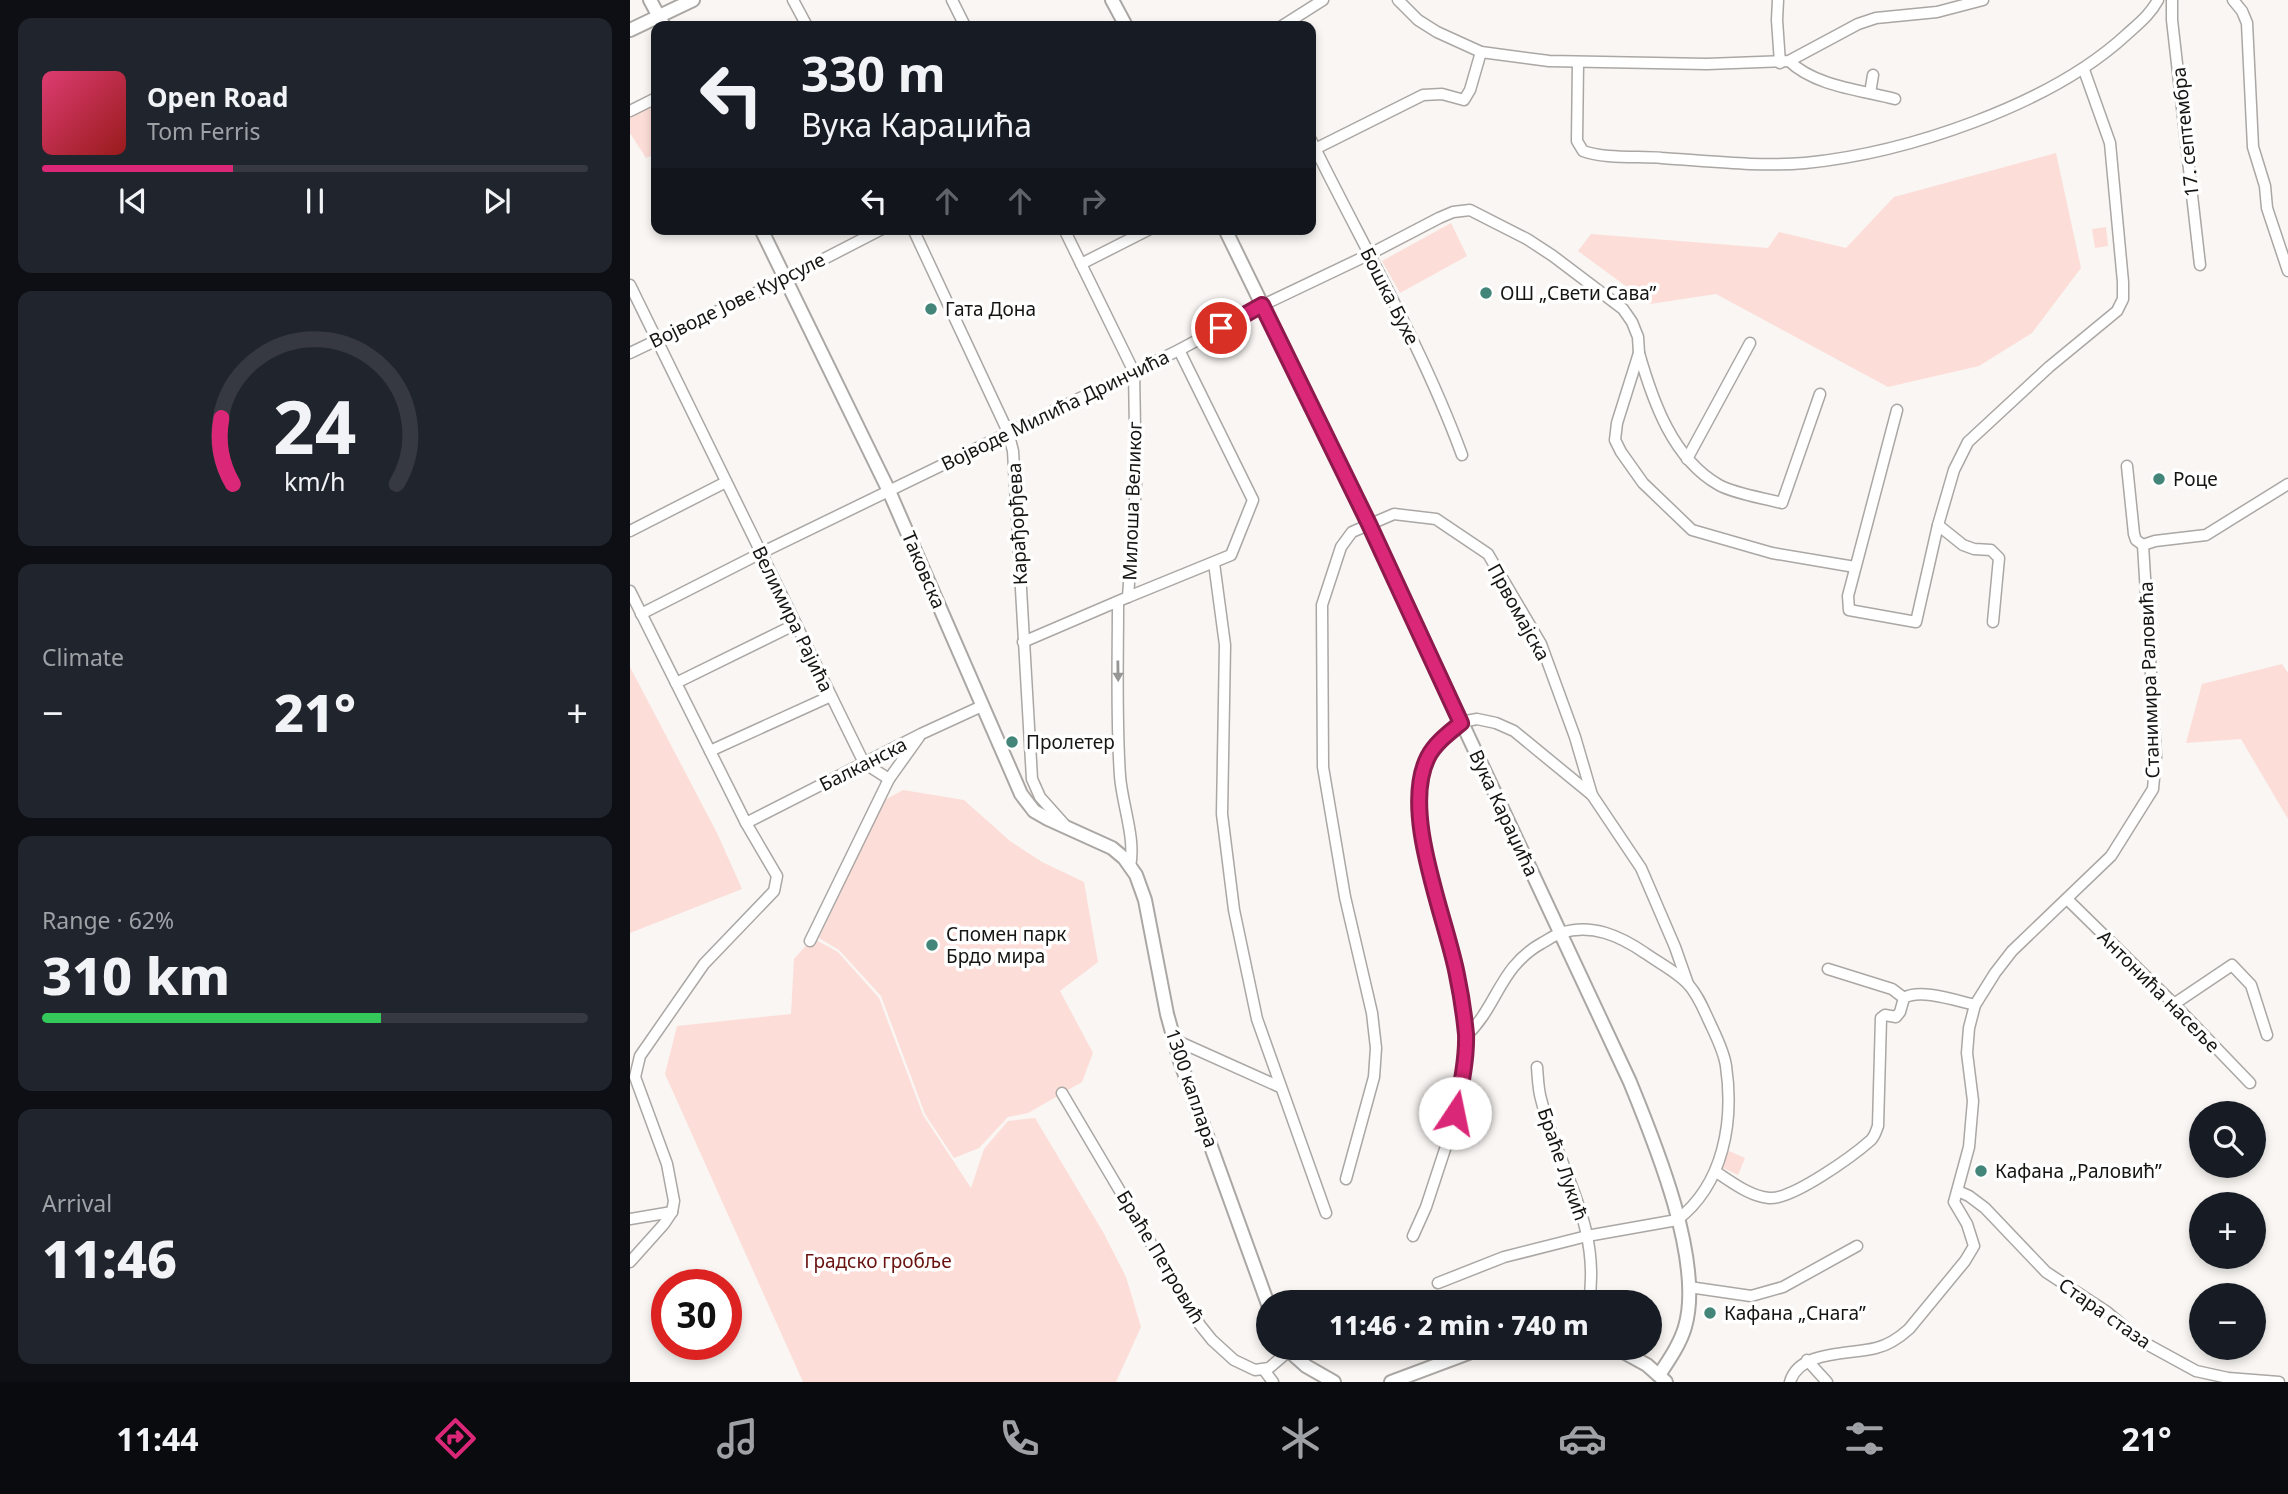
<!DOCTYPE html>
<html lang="en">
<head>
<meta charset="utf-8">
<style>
	:root { --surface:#171b24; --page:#20242c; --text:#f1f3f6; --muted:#9ea1a6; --line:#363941; --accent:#db2777 }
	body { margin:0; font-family:"Noto Sans",sans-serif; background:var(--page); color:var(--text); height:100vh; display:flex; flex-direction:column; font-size:26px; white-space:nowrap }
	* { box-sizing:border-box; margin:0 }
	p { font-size:23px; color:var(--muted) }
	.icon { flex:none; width:38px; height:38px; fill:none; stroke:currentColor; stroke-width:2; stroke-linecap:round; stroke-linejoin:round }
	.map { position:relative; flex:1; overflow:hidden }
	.sheet { display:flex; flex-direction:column; gap:18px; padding:18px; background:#0d0f14; width:630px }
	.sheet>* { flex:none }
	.guide { position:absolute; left:21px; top:21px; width:665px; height:214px; border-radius:14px; box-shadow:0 4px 10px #0003; background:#171b24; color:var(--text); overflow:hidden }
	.tools { position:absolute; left:1559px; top:1101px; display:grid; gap:14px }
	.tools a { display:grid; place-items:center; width:77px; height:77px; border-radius:50%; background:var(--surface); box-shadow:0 4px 10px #0003; font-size:35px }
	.speed { position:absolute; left:21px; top:1269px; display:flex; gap:14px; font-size:35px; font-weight:700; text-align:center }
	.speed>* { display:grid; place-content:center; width:91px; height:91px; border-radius:50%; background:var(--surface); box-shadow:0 4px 10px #0003; line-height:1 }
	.speed .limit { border:10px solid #d22; background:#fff; color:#111 }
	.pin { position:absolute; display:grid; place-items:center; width:60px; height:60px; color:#fff; margin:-30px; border:4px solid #fff; border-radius:50%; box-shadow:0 2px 7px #0007 }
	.me { position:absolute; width:77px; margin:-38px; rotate:11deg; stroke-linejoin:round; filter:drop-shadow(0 0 5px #0008) }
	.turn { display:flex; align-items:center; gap:24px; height:147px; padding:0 35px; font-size:32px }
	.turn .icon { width:91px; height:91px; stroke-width:2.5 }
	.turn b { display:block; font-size:49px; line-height:60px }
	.lanes { display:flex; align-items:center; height:66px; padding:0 35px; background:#0003; justify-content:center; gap:35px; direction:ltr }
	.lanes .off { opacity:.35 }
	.big { font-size:52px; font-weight:800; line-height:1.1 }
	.sheet .tile { flex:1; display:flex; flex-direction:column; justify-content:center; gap:10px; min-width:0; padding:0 24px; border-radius:14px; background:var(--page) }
	.sheet .dial { align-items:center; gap:0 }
	.dial svg { height:182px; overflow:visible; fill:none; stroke:var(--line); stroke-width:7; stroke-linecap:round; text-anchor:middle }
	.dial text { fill:var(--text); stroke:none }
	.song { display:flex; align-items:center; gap:21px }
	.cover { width:84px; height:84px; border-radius:10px; background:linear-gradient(135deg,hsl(340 70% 55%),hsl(0 70% 35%)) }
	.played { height:7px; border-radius:4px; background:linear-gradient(90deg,var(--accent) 35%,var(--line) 35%) }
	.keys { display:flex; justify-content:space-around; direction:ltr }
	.heat { display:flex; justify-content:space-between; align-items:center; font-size:38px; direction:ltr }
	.charge { height:10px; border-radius:5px; background:linear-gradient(90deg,#34c759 62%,var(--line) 0) }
	.trip { position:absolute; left:626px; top:1290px; width:406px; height:70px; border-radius:35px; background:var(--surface); box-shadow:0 4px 10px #0003; font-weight:800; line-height:70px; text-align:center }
	.tab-bar { display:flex; height:112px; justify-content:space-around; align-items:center; background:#090b0e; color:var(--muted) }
	.tab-bar .icon { width:49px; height:49px }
	.tab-bar .active { color:var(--accent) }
	.tab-bar b { font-size:32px; color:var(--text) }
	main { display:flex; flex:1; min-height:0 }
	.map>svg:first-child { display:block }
</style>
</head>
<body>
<main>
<section class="sheet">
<div class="tile">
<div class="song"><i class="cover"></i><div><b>Open Road</b><p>Tom Ferris</p></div></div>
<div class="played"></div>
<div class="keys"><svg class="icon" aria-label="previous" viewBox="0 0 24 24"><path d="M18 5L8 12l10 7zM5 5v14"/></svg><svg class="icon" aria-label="pause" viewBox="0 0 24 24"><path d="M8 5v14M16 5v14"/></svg><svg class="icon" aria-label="next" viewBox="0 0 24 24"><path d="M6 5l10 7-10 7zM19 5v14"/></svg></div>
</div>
<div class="tile dial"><svg viewBox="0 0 100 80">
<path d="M14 69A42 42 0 1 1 86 69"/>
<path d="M14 69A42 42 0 0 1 9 40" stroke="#db2777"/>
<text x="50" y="56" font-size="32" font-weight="700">24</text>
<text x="50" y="72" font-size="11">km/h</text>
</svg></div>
<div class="tile"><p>Climate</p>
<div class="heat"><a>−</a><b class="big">21°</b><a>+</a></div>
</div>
<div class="tile"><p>Range · 62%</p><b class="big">310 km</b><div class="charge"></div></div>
<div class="tile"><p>Arrival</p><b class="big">11:46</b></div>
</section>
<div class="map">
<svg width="1658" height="1382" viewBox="0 0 1658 1382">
	<rect width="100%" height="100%" fill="#f9f6f3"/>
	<g fill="#fdddd8">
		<path d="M26,105V154L16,158L0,133V117Z"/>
		<path d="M1426,153L1451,268L1402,333L1349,366L1258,387L1086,294L1020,304L948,251L961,234L1138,248L1149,232L1216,248L1264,197Z"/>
		<path d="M821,223L837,256L770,293L752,261Z"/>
		<path d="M1476,227L1478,246L1465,248L1462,229Z"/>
		<path d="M1652,664L1658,673V819L1611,739L1556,743L1572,684Z"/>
		<path d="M0,667L87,833L112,889L0,933Z"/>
		<path d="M273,790L334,800L380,841L412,862L454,882L468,962L430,991L463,1053L452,1082L398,1113L378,1117L349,1148L324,1158L295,1114L251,996L209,950L189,938L253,801Z"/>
		<path d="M180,941H188L208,952L249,998L293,1115L341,1188L354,1149L378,1121L405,1118L473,1232L496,1277L511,1327L486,1382H173L35,1074L47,1026L161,1014L164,959Z"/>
		<path d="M1099,1151L1115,1158L1108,1175L1091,1167Z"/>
	</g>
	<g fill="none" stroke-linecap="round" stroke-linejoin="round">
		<defs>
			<g id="minor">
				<path d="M163,0L177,26"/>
				<path d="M322,0L335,26"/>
				<path d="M768,0L788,20L807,32L851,52L919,61L1077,64L1159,61L1228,24L1246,18L1307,12L1353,0"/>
				<path d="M1148,0L1147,20L1150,63"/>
				<path d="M1542,0V20L1570,265"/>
				<path d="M1603,0L1612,11L1617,23L1623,147L1635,186L1637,208L1658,271"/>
				<path d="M652,26L693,0"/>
				<path d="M1159,61C1185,86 1230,90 1265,99"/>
				<path d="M948,63L947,141L953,151C974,159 1009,156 1032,158C1079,161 1129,167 1175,163C1277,153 1420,105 1496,35C1508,24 1520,15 1528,0"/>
				<path d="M1240,93L1243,75"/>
				<path d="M0,111L26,98"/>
				<path d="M681,140C732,244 792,346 832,455"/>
				<path d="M681,151L793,95L812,94L834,100L840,90L851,52"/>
				<path d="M283,229L378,432L383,451L402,779L410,797L435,825"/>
				<path d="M451,264L520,229"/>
				<path d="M0,285L234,763L259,779"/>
				<path d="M0,353L155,279L252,229"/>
				<path d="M1009,353C1023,402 1043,459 1089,485C1105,494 1134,498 1152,503L1190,394"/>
				<path d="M1267,410L1218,596L1219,610L1286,622L1308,525L1324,470L1338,442L1419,367L1487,311L1493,299V282L1480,143L1454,70"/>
				<path d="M1057,459L1120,343"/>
				<path d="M1497,466L1504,534L1506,540L1513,545"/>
				<path d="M1308,525L1333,545L1344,549L1361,550L1369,558L1363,622"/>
				<path d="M0,531L96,482"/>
				<path d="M1513,545L1525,541L1576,535L1658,484"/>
				<path d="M584,563L595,645L592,814L604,910L627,1019L696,1213"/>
				<path d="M0,591L116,823L147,876L144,891L74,964L10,1056L5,1077L37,1164L44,1201L42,1212L34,1224L0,1262"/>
				<path d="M498,597L601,555L623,500L549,350"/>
				<path d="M488,603C488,660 486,718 490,776C492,804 506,839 500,866"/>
				<path d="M11,614L131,553L549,350L633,305L738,255L809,218L823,212L840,210L897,239L923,256L993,309L1002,322L1008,337L1009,353L987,423L985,440L991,452L1013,483L1062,530L1142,553L1225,567"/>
				<path d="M393,642L498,597L506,486L504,372L434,229"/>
				<path d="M46,683L166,624"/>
				<path d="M80,751L201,696"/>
				<path d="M116,823L291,734L352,706"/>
				<path d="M1437,899L1544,1004L1620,1083"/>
				<path d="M180,941L259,779L289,737"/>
				<path d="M1198,969L1262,989L1274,998"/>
				<path d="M1544,1004L1602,965L1621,985L1637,1035"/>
				<path d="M543,1039L650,1087"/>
				<path d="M907,1067C908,1078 908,1089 911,1099C929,1171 971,1224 959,1302"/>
				<path d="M432,1093L542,1279L570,1325L582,1340L604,1360L625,1370L639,1368L659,1351"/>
				<path d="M1086,1172C1102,1182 1119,1196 1139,1198C1162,1200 1223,1156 1241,1140C1245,1136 1246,1131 1248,1126L1251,1018L1255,1015L1266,1017L1270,1012L1274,998C1290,988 1327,1001 1345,1005"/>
				<path d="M716,1179L744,1077L746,1048L742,1013L715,897L693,767L692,605L711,547L722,532L764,514L806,519L858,554L911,644L945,737L962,795"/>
				<path d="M1328,1191L1339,1196L1355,1208L1416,1272L1477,1312L1513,1342L1566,1371L1598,1378L1649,1382"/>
				<path d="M0,1219L42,1212"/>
				<path d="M783,1236L796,1207L819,1137L830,1089L836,1036L827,973L791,835L790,785L798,756L813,737L831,722L847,719L866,723L884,731L962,795L1011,868L1045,947L1058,984"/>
				<path d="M808,1283L874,1257L957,1236L1047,1220C1094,1184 1104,1121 1096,1066C1094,1051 1085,1034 1079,1021C1073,1008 1068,995 1058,984C1047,972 1029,963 1015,953C990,936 962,923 931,933C924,935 918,940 912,943C869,967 868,1006 836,1036"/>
				<path d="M1059,1287L1121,1296L1153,1287L1227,1246"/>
				<path d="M1177,1360L1197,1382"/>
				<path d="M634,1370L643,1382"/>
				<path d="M1160,1382C1169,1350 1219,1355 1246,1348C1259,1345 1269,1338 1279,1329L1335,1261L1344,1246L1337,1224L1324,1202L1339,1147L1343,1101L1337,1053L1339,1028L1345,1005L1365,973L1382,951L1481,856L1523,789L1526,756L1513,545"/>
			</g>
			<g id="tertiary">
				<path d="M20,0L34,26"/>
				<path d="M482,0L496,26"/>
				<path d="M0,30L63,0"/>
				<path d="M131,229L259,491L391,794L404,811L418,819L482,848L494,858L506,875L515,900L537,1014L550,1061L639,1307"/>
				<path d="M595,229L739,524L1000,1082C1025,1143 1074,1262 1055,1327C1050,1344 1039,1360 1029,1375"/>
				<path d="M656,1348L676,1366L704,1382"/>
				<path d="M986,1348L1017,1365L1036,1382"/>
				<path d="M761,1382L852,1348"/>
			</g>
		</defs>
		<use href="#minor" stroke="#aaa7a4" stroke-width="13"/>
		<use href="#tertiary" stroke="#aaa7a4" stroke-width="16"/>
		<use href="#minor" stroke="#fff" stroke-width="10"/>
		<use href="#tertiary" stroke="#fff" stroke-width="12"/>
	</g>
	<defs><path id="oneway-solid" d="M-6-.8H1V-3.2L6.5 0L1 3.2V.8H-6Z" transform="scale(1.75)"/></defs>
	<use fill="#969695" href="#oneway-solid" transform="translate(488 671) rotate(89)"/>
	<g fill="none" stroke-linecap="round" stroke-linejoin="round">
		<defs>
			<path id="route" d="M591,328L632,305L739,524L831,723C820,732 805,743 798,757C770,812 816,917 827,975C831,994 834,1014 836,1034C837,1059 831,1088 825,1113"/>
		</defs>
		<use href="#route" stroke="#8e194d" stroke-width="18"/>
		<use href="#route" stroke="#db2777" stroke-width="12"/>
	</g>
	<g fill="#438679" stroke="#fff" stroke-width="2.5">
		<circle cx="856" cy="293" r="7"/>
		<circle cx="301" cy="309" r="7"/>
		<circle cx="1529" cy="479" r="7"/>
		<circle cx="382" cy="742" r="7"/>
		<circle cx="302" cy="945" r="7"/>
		<circle cx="1351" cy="1171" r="7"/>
		<circle cx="1080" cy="1313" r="7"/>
	</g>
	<g text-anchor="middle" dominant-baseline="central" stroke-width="7" stroke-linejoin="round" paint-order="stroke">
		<g font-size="19" fill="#151513" stroke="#fff">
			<text transform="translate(1555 132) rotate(-96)">17. септембра</text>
			<text transform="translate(760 296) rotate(63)">Бошка Бухе</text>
			<text transform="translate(107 300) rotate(-26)">Војводе Јове Курсуле</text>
			<text transform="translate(425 410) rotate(-26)">Војводе Милића Дринчића</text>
			<text transform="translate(502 501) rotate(-88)">Милоша Великог</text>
			<text transform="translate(387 524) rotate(-93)">Карађорђева</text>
			<text transform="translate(294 570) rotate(67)">Таковска</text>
			<text transform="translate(889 612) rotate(61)">Првомајска</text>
			<text transform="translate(163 619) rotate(64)">Велимира Рајића</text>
			<text transform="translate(1519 680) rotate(-92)">Станимира Раловића</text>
			<text transform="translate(233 764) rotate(-27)">Балканска</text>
			<text transform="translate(874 813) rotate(65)">Вука Караџића</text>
			<text transform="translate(1529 991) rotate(45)">Антонића насеље</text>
			<text transform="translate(562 1088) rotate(71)">1300 каплара</text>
			<text transform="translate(933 1164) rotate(71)">Браће Лукић</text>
			<text transform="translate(531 1257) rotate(59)">Браће Петровић</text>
			<text transform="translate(1475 1313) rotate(35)">Стара стаза</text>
		</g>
		<g font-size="19" fill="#151513" stroke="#fff" text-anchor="start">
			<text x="870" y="293">ОШ „Свети Сава”</text>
			<text x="315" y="309">Гата Дона</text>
			<text x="1543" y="479">Роце</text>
			<text x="396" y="742">Пролетер</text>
			<text x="316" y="934">Спомен парк<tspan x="316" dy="22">Брдо мира</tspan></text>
			<text x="1365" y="1171">Кафана „Раловић”</text>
			<text x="1094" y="1313">Кафана „Снага”</text>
		</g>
		<g font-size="19" fill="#691210" stroke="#fff">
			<text x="248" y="1261">Градско гробље</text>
		</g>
	</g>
</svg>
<div class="tools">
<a><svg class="icon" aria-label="search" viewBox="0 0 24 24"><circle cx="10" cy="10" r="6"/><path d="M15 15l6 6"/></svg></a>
<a>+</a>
<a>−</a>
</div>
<div class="speed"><div class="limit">30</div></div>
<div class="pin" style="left:591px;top:328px;background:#d93025"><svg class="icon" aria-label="arrive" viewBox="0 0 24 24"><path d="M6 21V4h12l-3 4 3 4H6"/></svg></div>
<svg class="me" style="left:825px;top:1113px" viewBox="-20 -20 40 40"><circle r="19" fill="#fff"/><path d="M0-13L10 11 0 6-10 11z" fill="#db2777"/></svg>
<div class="trip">11:46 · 2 min · 740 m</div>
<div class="guide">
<div class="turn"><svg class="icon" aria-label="left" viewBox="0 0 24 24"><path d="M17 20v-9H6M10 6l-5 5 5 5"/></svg><div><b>330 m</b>Вука Караџића</div></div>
<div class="lanes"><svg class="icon" aria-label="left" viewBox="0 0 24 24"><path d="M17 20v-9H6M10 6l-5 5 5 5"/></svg><svg class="icon off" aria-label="ahead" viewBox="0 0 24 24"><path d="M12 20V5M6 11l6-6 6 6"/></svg><svg class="icon off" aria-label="ahead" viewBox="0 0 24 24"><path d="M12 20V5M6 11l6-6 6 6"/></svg><svg class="icon off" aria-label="right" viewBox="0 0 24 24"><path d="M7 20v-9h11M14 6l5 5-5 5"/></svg></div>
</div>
</div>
</main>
<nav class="tab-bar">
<b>11:44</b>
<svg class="icon active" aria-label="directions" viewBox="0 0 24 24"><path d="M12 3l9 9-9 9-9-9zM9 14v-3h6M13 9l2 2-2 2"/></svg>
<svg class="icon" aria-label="music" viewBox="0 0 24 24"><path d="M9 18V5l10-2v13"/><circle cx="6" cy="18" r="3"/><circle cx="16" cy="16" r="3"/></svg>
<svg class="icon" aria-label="phone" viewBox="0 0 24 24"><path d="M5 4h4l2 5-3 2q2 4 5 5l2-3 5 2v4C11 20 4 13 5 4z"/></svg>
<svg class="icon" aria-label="climate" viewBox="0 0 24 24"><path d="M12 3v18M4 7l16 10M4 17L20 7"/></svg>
<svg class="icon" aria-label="car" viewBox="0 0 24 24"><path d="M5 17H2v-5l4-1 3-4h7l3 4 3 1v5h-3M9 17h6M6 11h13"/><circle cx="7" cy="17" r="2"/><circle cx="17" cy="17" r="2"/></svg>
<svg class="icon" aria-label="filters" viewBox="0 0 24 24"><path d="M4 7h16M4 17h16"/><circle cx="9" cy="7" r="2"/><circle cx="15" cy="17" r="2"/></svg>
<b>21°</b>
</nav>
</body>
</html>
